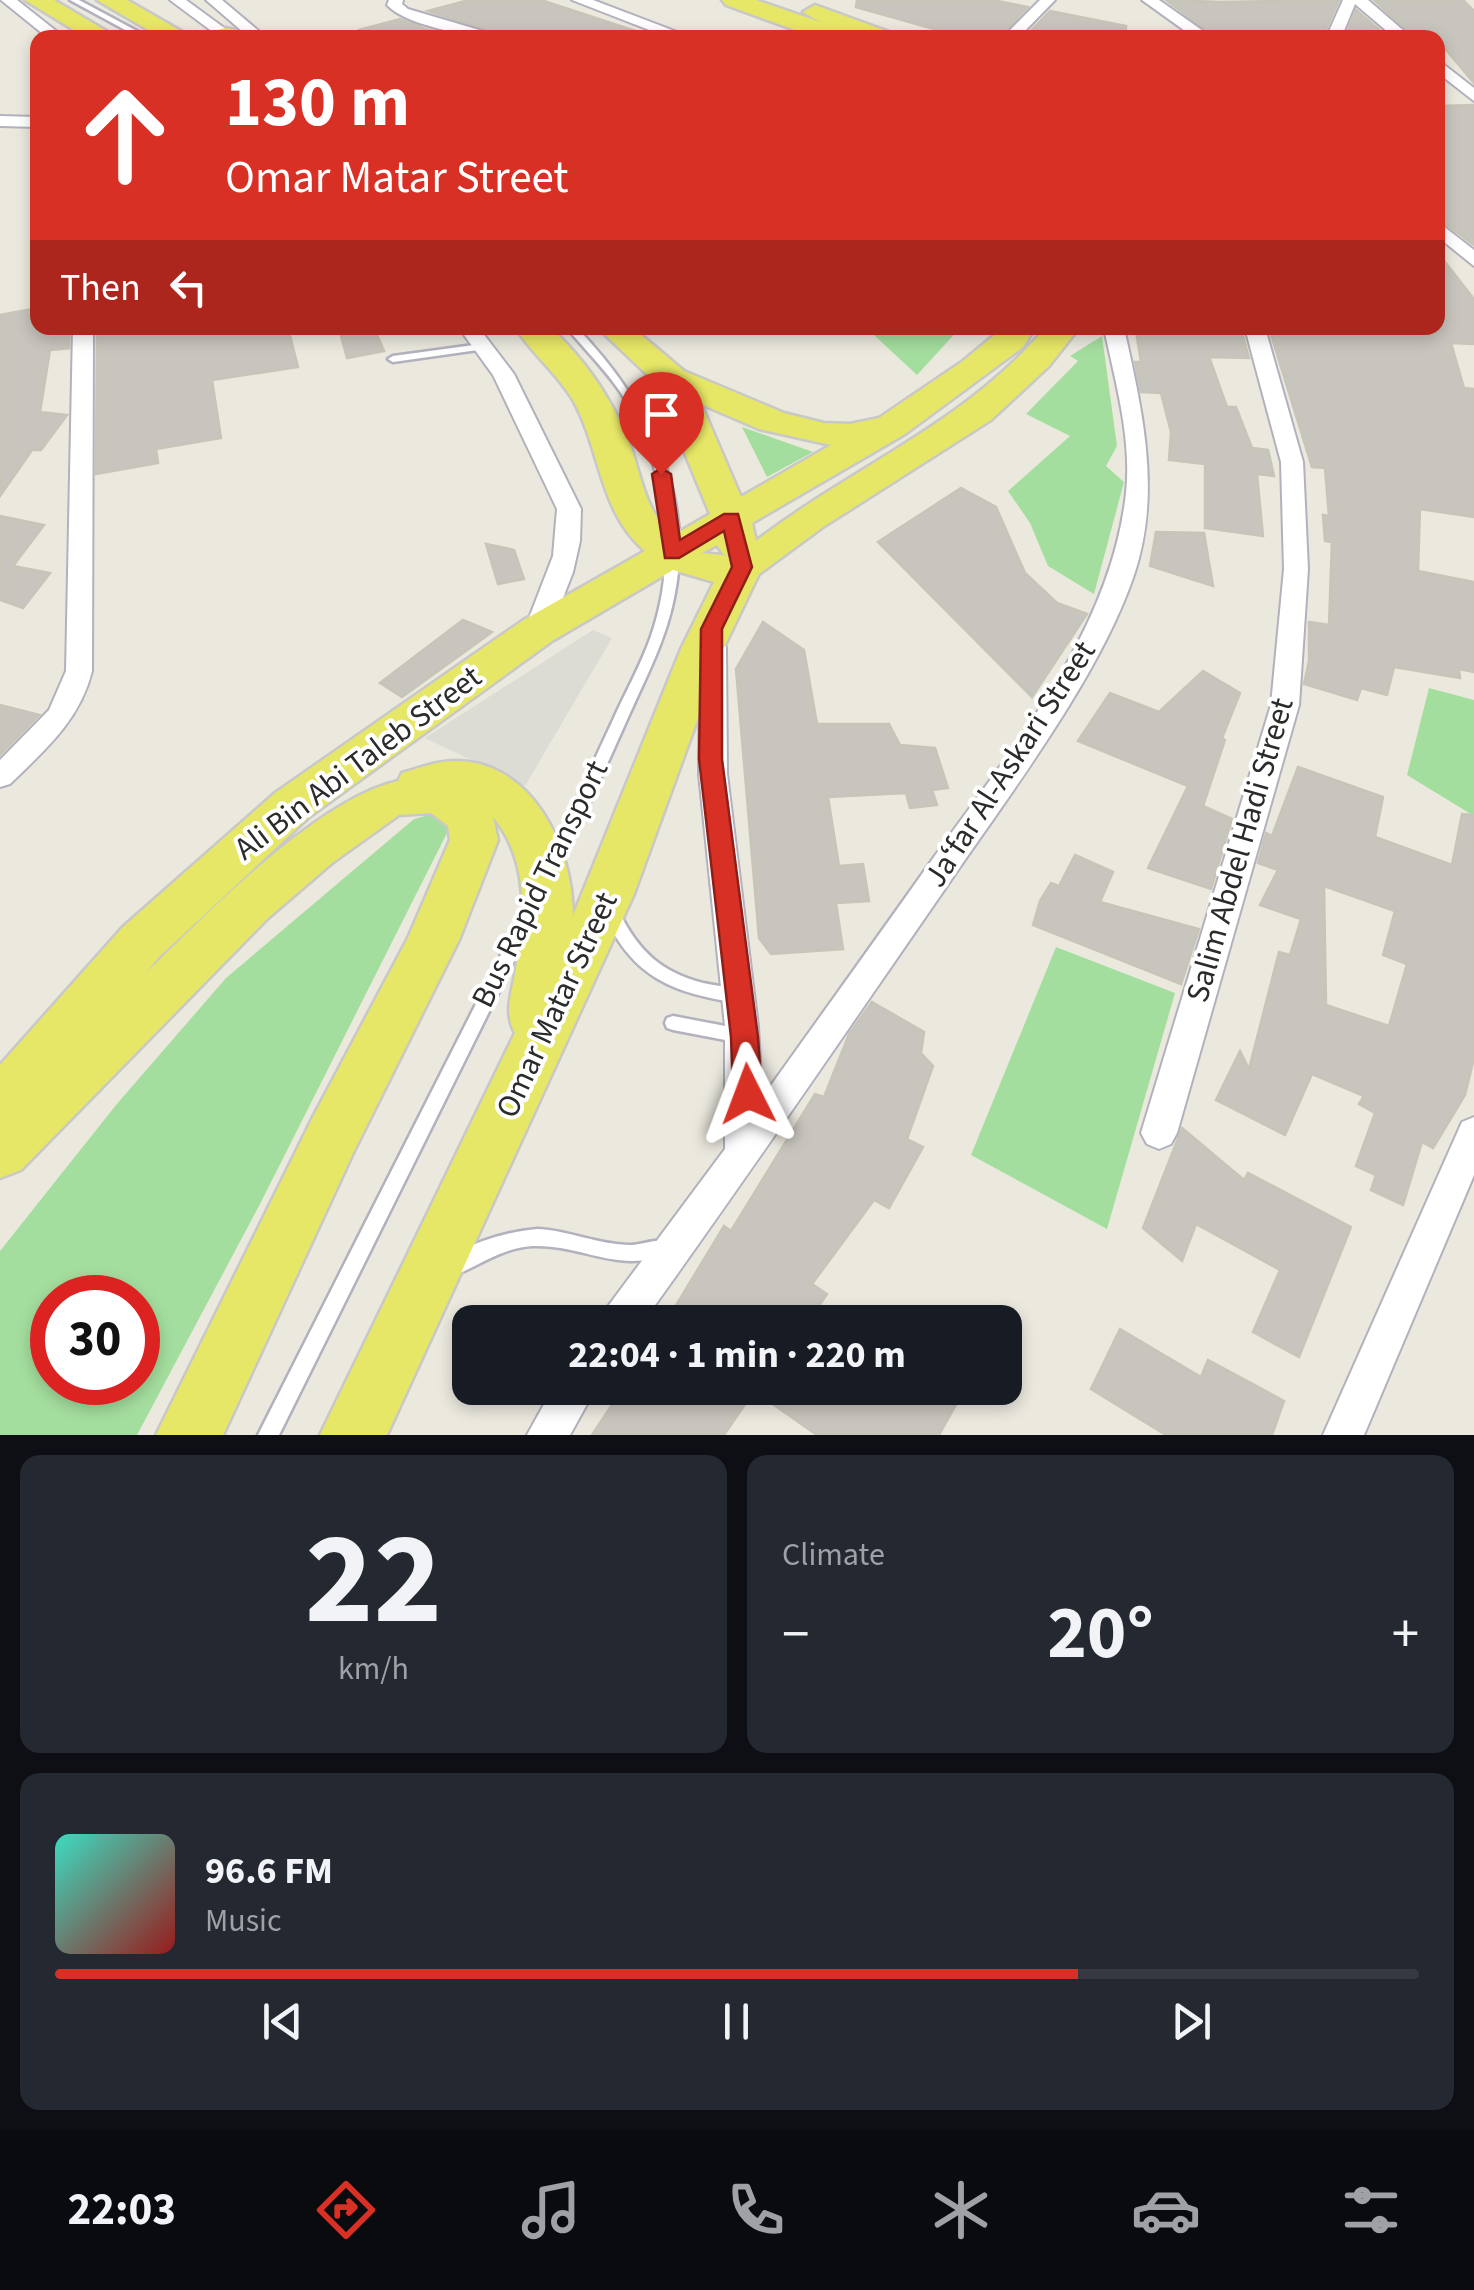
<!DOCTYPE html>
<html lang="en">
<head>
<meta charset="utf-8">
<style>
	:root { --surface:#171b24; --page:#242831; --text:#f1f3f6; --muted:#9ea1a6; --line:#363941; --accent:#d93025 }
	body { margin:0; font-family:"Source Sans 3",sans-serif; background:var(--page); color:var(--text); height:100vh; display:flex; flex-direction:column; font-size:38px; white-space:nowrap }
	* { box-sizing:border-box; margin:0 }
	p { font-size:32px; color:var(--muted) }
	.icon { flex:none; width:55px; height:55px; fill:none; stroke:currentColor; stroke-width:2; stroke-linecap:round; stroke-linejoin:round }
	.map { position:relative; height:1435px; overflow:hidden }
	.side { display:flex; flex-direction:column; gap:20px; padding:20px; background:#0d0f14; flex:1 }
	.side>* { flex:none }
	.top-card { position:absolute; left:30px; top:30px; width:1415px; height:305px; border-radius:20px; box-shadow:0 5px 15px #0003; background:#d93025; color:#fff; overflow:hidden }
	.speed { position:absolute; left:30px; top:1275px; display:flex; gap:20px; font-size:50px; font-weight:700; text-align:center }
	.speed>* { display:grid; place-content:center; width:130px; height:130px; border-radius:50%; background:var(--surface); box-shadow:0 5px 15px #0003; line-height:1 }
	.speed .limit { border:15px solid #d22; background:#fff; color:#111 }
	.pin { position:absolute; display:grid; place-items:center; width:85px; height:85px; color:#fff; margin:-102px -42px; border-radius:50% 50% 50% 0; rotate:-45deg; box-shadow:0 0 10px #0007 }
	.pin .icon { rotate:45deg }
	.me { position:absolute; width:110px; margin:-55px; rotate:357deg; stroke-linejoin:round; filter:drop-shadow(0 0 8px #0008) }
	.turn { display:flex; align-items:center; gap:35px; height:210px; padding:0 30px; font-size:45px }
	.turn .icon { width:130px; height:130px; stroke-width:2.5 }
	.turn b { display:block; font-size:70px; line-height:85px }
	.then { display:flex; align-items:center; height:95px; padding:0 30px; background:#0003; gap:20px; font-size:38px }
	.big { font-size:75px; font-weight:700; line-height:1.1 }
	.side .widget { flex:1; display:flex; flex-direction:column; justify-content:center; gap:15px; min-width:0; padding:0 35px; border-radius:20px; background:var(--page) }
	.side .dial { align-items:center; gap:0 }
	.dial b { font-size:130px; line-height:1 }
	.song { display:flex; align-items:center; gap:30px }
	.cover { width:120px; height:120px; border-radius:15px; background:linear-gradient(135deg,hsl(170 70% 55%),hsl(0 70% 35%)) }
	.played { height:10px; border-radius:5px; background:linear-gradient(90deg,var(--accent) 75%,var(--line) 75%) }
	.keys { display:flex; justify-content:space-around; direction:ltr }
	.heat { display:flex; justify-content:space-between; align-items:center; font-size:55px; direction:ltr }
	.side .tiles { flex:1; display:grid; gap:20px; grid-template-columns:1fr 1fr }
	.widget:last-child { grid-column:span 2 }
	.trip { position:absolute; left:452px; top:1305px; width:570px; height:100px; border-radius:20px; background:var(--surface); box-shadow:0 5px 15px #0003; font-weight:700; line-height:100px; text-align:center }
	.tabs { display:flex; height:160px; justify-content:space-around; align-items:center; background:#090b0e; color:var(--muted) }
	.tabs .icon { width:70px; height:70px }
	.tabs .current { color:var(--accent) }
	.tabs b { font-size:45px; color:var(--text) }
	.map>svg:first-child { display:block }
</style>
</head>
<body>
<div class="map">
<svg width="1474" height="1435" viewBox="0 0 1474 1435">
	<rect width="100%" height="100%" fill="#ebe9de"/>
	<g fill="#a4de9e" fill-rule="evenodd">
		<path d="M896,328H960L917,375L874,335Z"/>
		<path d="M1102,336L1117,446L1106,466L1124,482L1094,594L1048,566L1030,523L1008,491L1070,436L1026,414L1078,361L1070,356Z"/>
		<path d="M742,427L813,452L767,477Z"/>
		<path d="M1429,688L1474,700V816L1407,775Z"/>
		<path d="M432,814L443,819L448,831L260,1204L137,1435H0V1251L116,1105L226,978L414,819ZM52,1298H138V1382H52Z"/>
		<path d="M1056,947L1175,993L1107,1229L971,1155Z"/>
	</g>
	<path fill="#dcdbd4" d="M593,630L612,638L525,786L425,738Z"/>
	<g fill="#c7c5bd" stroke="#c7c5b7" stroke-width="2.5" fill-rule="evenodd">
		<path d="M469,0H541L642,33L641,38H509L428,11Z"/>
		<path d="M857,0H992L1028,7L998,38H966L856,7Z"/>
		<path d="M1166,0L1221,2L1339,0L1322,38H1217Z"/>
		<path d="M1374,0H1463L1474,11V83L1442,45H1438V38H1416Z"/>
		<path d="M1356,10L1389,38H1345Z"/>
		<path d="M1050,11L1126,26L1125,38H1024Z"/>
		<path d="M400,19L425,29L463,38H360L359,30Z"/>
		<path d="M1474,105V245L1438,218V106Z"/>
		<path d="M1438,253L1474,299V344L1451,343L1464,388L1474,389V517L1420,509L1418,571L1474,582V672L1459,669L1460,678L1394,667L1387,695L1361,688L1357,700L1304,684L1309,661V622L1329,625L1332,542L1325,541L1323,515L1329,516L1325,468L1312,467L1269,328H1438Z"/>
		<path d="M38,308V328H69V348L50,350L40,412L67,415L41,450H32L0,496V315Z"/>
		<path d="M97,328H288L298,367L212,380L221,438L156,449L158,463L96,474Z"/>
		<path d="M339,328H374L384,351L347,358Z"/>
		<path d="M1136,331L1242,333L1249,358L1209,357L1227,407H1236L1252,448L1268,450L1274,476L1257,474L1263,536L1205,528V464L1169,460L1171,432L1161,393L1141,392L1135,362H1141Z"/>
		<path d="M961,488L996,507L1025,573L1057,603L1087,614L1032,697L878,542Z"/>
		<path d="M0,516L44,525L13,566L50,573L23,608L0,600Z"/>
		<path d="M1156,532L1204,533L1213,586L1150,566Z"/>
		<path d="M486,544L514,550L524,579L498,584Z"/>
		<path d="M463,620L492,632L402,697L380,683Z"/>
		<path d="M763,622L804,650L817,724H889L900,745L935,748L948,788L932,790L937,805L910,808L906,793L828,797L839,866L863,864L869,901L836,903L843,949L771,954L759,938L736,669Z"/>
		<path d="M1203,671L1240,693L1222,738L1225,740L1203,806L1232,819L1211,889L1148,868L1188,786L1078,741L1110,693L1159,712Z"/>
		<path d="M0,705L39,715L0,755Z"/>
		<path d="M1298,767L1383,797L1375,837L1452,865L1462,814L1474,815V1058L1465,1095L1433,1148L1422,1142L1403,1205L1371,1190L1376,1175L1356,1166L1375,1113L1359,1104L1364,1096L1312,1074L1285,1135L1216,1100L1240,1051L1249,1069L1279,952L1290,955L1301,919L1260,905L1278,870L1258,863L1266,833L1272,836ZM1324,886L1395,911L1383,955L1407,964L1389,1026L1326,1005Z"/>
		<path d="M1075,855L1113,872L1100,902L1199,929L1181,984L1033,925L1040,901L1051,883L1059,886Z"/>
		<path d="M872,1002L924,1032L921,1053L933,1066L907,1139L923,1147L889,1208L874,1200L812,1284L827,1294L808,1322H666L724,1226L731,1231L815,1094L824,1097L849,1034Z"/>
		<path d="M1182,1128L1244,1180L1248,1173L1351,1227L1299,1357L1253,1332L1280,1270L1196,1224L1182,1261L1143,1228Z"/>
		<path d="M1120,1329L1201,1377L1208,1360L1284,1401L1272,1435H1166L1091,1389Z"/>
		<path d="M623,1388H938L958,1401L939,1435H817L754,1391L724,1435H592Z"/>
	</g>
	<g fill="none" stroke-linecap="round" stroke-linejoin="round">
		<defs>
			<g id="lane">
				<path d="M70,0H79L150,38H140Z"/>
				<path d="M567,328H577C647,401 696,494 674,598C666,639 647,675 630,713C607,764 584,816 561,867L558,871H548L545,867C568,818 590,769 613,720C625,693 641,665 651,636C679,556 666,465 621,393C605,369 585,350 567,328Z"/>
				<path d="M481,344L486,347L485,349L393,362L388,359L393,356Z"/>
				<path d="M530,907L536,909L538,913L279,1435H258L522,913L524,909Z"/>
				<path d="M613,910L619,912C638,950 660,972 703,983C717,986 731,987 744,991L746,996L744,1001L738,1003C674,993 633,978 605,916L607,912Z"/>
				<path d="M673,1016L741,1029L747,1031L749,1036L747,1041L741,1043L673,1030L667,1028L665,1023L667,1018Z"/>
				<path d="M537,1229C568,1230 599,1245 631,1245C644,1244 657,1238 670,1242L672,1248L670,1254C616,1274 583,1244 532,1246C502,1248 480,1265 453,1276L446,1273L444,1267C457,1244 511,1231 537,1229Z"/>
			</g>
			<g id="street">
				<path d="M1,0H17L65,38H48Z"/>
				<path d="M170,0H186L238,38H221Z"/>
				<path d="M206,0H222L267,38H250Z"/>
				<path d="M389,0H403L402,4L408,9L506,38C476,38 408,27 387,5Z"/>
				<path d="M572,0H593L693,38H670Z"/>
				<path d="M1040,0H1055L1018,38H1002Z"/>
				<path d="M1142,0H1159L1213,38H1195Z"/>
				<path d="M1343,0H1368L1412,38H1395L1355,4L1341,38H1326Z"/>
				<path d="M1438,60L1474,88V101L1438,73Z"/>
				<path d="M0,116L38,117V127L0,126Z"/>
				<path d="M1438,222L1474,250V266L1438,237Z"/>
				<path d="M73,328H93L92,671C80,720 45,750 10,784L0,787V760L49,710L66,671Z"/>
				<path d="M459,328H479L514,374L581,509L580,541L573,572L550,631L537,639L524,631L553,556L557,509L493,375Z"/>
				<path d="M1104,328H1124C1142,410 1162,492 1134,575C1099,678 1009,795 947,886C846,1032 746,1179 643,1322H601L606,1309L725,1149V1026L699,774L700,647L713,638L726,647L727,774L758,1026L762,1098C819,1018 877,938 934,857C1012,748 1111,631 1126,493C1132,438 1115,381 1104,328Z"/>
				<path d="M1245,328H1265L1303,462L1308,569L1299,705L1177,1133L1171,1144L1159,1149L1147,1144L1141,1133L1271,705L1284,569L1281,462Z"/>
				<path d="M1474,1117V1175L1364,1435H1323L1462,1122Z"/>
				<path d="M553,1388H596L570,1435H527Z"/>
			</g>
			<g id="primary">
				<path d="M25,0H54L118,38H87Z"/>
				<path d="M97,0H127L193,38H162Z"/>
				<path d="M722,0H756L820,22L803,12L815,5L892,33L895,38L852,34L854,38H817L726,5Z"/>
				<path d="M226,28L235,30L240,38H215L217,30Z"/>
				<path d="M516,328H551C583,358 610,396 627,437C642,473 642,510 674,535L710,514L656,383L598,328H633L684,371L784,413L824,423L850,424L879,418L963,361L1003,328H1035L1023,347L905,434L752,523L756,541C852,467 966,423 1045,328H1079L1049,366L991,420L823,527L759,574L723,649L634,894L387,1435H320L515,1033C504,1013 511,996 515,974C525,920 530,861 493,817L498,840L459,940L354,1151L223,1435H156L313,1117L408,938L450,840L448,826L431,813L399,815L332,863L268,918L21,1170L0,1178V1065L123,927L275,793L522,621L645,551C599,512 601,450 573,400C557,373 531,353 516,328ZM701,404L759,429L831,445L741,497ZM717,545L723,554L731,556L702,553ZM673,570L714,582L681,649L573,916C573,848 533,761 455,761C437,761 420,768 402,773L398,781C317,799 204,917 144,975L159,957L309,817L552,641Z"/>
			</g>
		</defs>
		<use href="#lane" stroke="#b2b1bd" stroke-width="5"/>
		<use href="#street" stroke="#b2b1bd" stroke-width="4"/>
		<use href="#primary" stroke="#c8c8c8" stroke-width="5"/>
		<use href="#lane" fill="#fff" fill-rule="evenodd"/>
		<use href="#street" fill="#fff" fill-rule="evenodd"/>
		<use href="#primary" fill="#e7e767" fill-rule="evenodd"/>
	</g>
	<path fill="#d93025" stroke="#8d1f18" stroke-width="2.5" d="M661,468L671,474L680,540L724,514H738L752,567L722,629V759L758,1037L762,1094L758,1102L748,1106L738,1102L733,1094L731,1037L699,759L701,629L732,567L724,531L679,558H665L652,474Z"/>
	<g text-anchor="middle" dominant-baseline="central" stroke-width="8" stroke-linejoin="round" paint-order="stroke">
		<g font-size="32" fill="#2b2b2b" stroke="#fff">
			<text transform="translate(358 763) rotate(-37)">Ali Bin Abi Taleb Street</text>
			<text transform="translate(1010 764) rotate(-57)">Jaʻfar Al-Askari Street</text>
			<text transform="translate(1240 850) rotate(-74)">Salim Abdel Hadi Street</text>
			<text transform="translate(540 884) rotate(-64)">Bus Rapid Transport</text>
			<text transform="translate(557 1005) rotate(-65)">Omar Matar Street</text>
		</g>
	</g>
</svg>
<div class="speed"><div class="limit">30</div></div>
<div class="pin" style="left:661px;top:474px;background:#d93025"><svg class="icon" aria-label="arrive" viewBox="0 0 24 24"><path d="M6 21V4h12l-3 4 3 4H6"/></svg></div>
<svg class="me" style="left:748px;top:1094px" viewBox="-20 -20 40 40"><path d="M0-17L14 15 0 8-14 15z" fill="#d93025" stroke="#fff" stroke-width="4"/></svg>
<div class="trip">22:04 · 1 min · 220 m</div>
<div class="top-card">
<div class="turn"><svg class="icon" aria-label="ahead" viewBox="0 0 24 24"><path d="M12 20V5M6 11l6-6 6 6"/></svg><div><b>130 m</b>Omar Matar Street</div></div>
<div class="then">Then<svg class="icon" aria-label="left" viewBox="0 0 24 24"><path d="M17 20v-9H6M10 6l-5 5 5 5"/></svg></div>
</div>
</div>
<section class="side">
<div class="tiles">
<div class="widget dial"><b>22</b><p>km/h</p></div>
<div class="widget"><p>Climate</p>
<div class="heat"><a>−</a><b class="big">20°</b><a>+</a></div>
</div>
<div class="widget">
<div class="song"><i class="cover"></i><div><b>96.6 FM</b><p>Music</p></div></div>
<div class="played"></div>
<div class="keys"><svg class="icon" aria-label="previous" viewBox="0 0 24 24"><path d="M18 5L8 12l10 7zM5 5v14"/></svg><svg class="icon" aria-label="pause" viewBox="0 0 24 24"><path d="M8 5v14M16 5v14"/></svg><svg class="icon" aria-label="next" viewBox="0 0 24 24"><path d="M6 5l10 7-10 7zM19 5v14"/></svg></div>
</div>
</div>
</section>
<nav class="tabs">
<b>22:03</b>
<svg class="icon current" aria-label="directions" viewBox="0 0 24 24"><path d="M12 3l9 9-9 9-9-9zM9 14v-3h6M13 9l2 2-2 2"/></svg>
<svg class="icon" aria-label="music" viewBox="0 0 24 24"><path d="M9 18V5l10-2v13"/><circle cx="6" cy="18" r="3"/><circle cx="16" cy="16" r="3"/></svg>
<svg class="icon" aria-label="phone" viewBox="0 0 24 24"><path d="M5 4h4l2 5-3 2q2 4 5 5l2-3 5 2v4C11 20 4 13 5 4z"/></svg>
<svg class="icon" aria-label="climate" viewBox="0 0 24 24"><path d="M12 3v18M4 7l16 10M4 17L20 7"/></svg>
<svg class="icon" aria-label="car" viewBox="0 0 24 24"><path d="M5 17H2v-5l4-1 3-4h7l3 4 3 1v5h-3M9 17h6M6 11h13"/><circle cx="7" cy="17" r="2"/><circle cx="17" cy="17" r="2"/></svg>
<svg class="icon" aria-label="filters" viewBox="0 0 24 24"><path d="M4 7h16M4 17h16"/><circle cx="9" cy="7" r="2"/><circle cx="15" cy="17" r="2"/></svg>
</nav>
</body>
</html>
